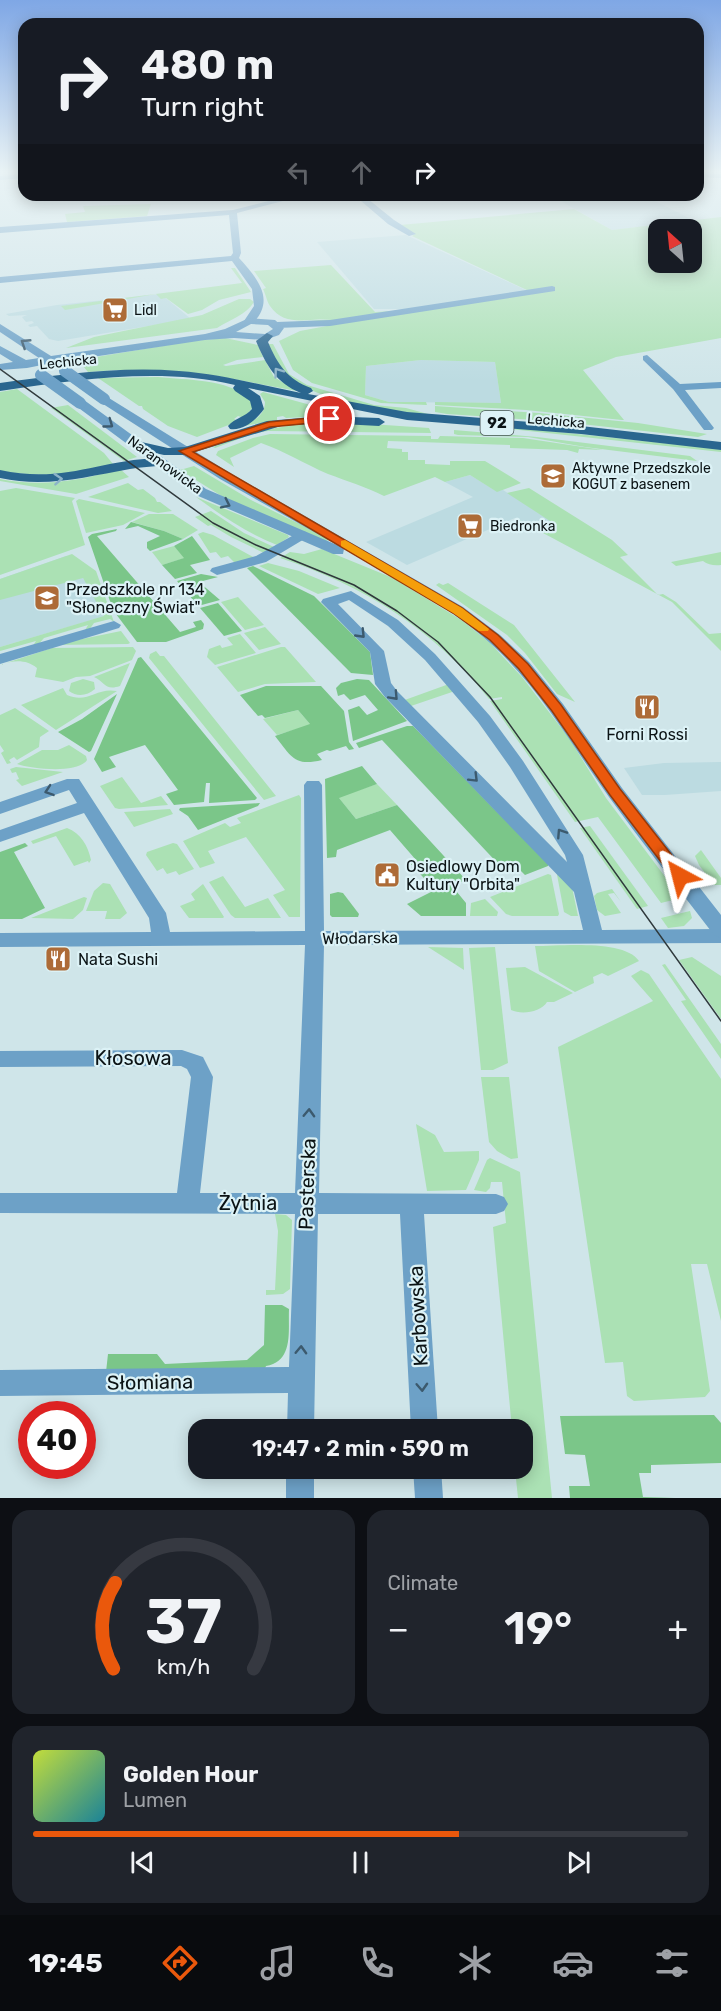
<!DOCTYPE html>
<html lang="en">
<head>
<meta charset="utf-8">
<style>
	:root { --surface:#171b24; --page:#20242c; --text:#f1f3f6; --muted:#9ea1a6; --line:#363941; --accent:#ea580c }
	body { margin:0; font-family:Rubik,sans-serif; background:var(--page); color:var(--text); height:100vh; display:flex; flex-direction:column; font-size:22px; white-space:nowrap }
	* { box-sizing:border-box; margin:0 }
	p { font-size:20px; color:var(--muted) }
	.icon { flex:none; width:33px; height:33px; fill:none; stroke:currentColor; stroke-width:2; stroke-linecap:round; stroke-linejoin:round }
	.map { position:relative; height:1498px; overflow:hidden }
	.panel { display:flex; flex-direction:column; gap:12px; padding:12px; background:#0d0f14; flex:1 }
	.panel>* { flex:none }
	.banner { position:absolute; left:18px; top:18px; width:686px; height:183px; border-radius:18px; box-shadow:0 3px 15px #0003; background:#171b24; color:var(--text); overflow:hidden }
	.needle { width:39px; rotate:333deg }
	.controls { position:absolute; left:648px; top:219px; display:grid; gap:12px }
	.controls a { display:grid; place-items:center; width:54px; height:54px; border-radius:12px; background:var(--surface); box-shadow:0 3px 15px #0003; font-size:30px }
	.speed { position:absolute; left:18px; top:1401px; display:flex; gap:12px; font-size:30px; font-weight:700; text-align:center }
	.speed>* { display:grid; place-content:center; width:78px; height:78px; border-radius:50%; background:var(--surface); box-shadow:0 3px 15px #0003; line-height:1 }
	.speed .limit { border:9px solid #d22; background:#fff; color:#111 }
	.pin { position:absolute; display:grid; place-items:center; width:51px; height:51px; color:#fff; margin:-26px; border:3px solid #fff; border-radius:50%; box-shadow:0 2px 6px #0007 }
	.me { position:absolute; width:66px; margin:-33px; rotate:322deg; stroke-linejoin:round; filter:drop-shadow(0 0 4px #0008) }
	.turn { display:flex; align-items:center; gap:21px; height:126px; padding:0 24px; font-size:27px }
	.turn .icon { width:78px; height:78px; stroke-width:2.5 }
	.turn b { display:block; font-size:42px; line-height:51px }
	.lanes { display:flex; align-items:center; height:57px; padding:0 24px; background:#0003; justify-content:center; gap:30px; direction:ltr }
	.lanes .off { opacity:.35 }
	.big { font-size:45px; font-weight:600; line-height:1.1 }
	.panel .tile { flex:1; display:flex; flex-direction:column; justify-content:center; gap:9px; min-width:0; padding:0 21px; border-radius:18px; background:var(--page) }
	.panel .dial { align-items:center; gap:0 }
	.dial svg { height:156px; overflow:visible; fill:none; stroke:var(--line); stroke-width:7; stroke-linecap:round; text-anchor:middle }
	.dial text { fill:var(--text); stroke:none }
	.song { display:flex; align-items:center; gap:18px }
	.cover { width:72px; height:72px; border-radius:9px; background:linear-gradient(135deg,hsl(70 70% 55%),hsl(190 70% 35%)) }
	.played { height:6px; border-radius:3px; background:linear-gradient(90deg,var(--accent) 65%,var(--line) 65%) }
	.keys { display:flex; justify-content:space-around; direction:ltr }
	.heat { display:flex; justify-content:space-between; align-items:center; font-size:33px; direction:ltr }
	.panel .tiles { flex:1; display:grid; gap:12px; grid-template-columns:1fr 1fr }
	.tile:last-child { grid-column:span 2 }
	.trip { position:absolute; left:188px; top:1419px; width:345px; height:60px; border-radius:18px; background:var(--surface); box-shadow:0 3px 15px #0003; font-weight:600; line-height:60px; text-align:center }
	.dock { display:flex; height:96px; justify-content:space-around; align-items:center; background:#090b0e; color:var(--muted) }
	.dock .icon { width:42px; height:42px }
	.dock .active { color:var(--accent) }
	.dock b { font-size:27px; color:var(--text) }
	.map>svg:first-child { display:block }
</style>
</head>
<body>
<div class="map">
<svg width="721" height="1498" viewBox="0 0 721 1498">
	<rect width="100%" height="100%" fill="#cfe5e9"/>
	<g fill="#bcdbe1">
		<path d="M550,195H643L695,221L612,230Z"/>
		<path d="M406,235L528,291L407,309H374L317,242Z"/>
		<path d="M161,294L191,319L58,341L49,339L37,326L30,327L28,325L34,323L32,321L26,322L22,317L27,315L9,316L6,314L57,305Z"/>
		<path d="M421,360L495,362L501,403L389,402L365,395L366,366Z"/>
		<path d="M470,475L496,491L503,490L554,523L542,530L515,518L407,565L366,542L473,497L445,482Z"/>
		<path d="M66,556L85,581L105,616L0,647V579Z"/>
		<path d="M721,762V791L665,795H642L624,768L664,763Z"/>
	</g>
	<g fill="#abe1b4" fill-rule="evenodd">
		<path d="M151,204L147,216L67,222L65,214L85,212L83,206Z"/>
		<path d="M574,209L612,230L721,217V338L616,357L583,370L624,420H622L526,410L435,405V402L501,403L495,362L421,360L366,366L365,395L389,402H426L427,405L381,403L312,383L293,370L279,341L300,331L332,325L295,322L331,319C309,318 285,328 270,306C267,302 266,295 263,289L266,288L254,271L331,265L375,312L409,310L529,291L412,236L415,234L400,225ZM658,230H692V262H658Z"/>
		<path d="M231,268H235L251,292L219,300L202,310L188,314L166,298L161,299L156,294L65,310L61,306L242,283Z"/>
		<path d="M239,299H250L254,302C246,315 231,319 217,328L66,348L94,337L202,315Z"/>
		<path d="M225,338L258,345L263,357L237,360L223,365L226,366L265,360L274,377L297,391L228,378L118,370L88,372L78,360L192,341Z"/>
		<path d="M268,344H273L289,374L307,385L374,405L406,408L428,414L426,415C388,409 311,401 283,373C276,367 272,353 268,344Z"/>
		<path d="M158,377C188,380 226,379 250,398L253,407L244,418L238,416L234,419L239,421L197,437L168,426L143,409L142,406H139L98,378Z"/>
		<path d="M17,389L104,453L113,464C71,477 43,477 0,471V392Z"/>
		<path d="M263,392L347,415L286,418L283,416L277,417V420L239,427C251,422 265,417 265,402L260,394Z"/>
		<path d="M68,405L137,457L124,461L51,408Z"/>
		<path d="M435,406L539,413L638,423L707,434L698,437L563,422L447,414L435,412Z"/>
		<path d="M341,422L429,428L431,433L268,431L255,433L215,448L213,447C255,431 295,421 341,422Z"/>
		<path d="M502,426L721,449V452L501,428Z"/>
		<path d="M454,430L537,437L690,456L697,461L585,447L528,437L458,435L454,434Z"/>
		<path d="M270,434L431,436V439H438L440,436L523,438L603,450L579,449L578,453L567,450L510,448V445L388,441L387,448L402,449V452H408V460H425V464L450,465V461H485L521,483L497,492L470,475L445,482L435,477L384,496C366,487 347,481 328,474C305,464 284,451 261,443L230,458L234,467L216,455L218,451L253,438Z"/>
		<path d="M194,466L251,500L330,539L325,542L231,502L180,470Z"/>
		<path d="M120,469L129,477L76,494L0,481V479C41,487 80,481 120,469Z"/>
		<path d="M128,483L138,490L143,489L155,498L157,502H160L172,511L158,513L88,497Z"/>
		<path d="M16,488L75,498L72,501L85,545L0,575V491Z"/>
		<path d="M529,488L612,540L628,555L620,557L658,595L663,594L676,602L709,634L721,633V651L672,602L515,518L542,530L553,523L507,493Z"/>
		<path d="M196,497L288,535L289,537L277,545C247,533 222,516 196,497Z"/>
		<path d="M79,499L145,513L123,525L86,533L76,501Z"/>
		<path d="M211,511L244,533L274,547L264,553L231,537L211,525L208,526L195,517Z"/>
		<path d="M149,514H173L198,530L183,539L164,531L132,522Z"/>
		<path d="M203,532L213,535L255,558L235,563L228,556L221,558L216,552L210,553L198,534Z"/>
		<path d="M174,546L185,558L162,565L152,552Z"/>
		<path d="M322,549L393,578L463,621L490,643L522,677L569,738L606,798L681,898L661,903L598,817L575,822L490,701L502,699V697L489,699C435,630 363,585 280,558L290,552L304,554Z"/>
		<path d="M721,552V565C715,566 708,565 703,561L676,566L671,562Z"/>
		<path d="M72,554L96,571L114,622L110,619L94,623L89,630L84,632L88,625L44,638L37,646L32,647L36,641L0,651V647L104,616L83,578L0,600V579Z"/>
		<path d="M268,563L299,571L340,588L318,594L259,566Z"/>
		<path d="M439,583L443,585L448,583L514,625L575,702L557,694L525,653L507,635L436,585Z"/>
		<path d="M238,597L264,625L245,630L221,602Z"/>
		<path d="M265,627L281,644L259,650L244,633Z"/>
		<path d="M121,631L130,643L128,644L53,645Z"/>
		<path d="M240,634L256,653L215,665L207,657L209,649L220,645L222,648L233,645L227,638Z"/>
		<path d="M133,647L136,651L132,660L90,676L76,677L63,682L35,677L37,668C26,659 13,660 0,665L52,648Z"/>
		<path d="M281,647H285L316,682L265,684L238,692L217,667Z"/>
		<path d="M156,651L160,656H164L276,796L264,800L149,658L150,654Z"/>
		<path d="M130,663L120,686C105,691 105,682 94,677Z"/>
		<path d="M83,679L94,682L95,689C87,696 77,697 69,691L71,683Z"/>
		<path d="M449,684L455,691L408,707L402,701Z"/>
		<path d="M63,688L67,695C88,704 96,687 117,691L56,730L21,705Z"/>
		<path d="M15,708L49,731L40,737L39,747L17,760L14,757L9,760L11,763L7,764L1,753L4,751L0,745V715Z"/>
		<path d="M298,710L311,725L277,735L263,719Z"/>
		<path d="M69,745L86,756L87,760C78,774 32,769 17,764L42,750H58Z"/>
		<path d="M16,767L63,772L22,786L16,780L19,779L16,772L12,773L10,769Z"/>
		<path d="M122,777L141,803L161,796L168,805L119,809L115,808L100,786Z"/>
		<path d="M377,784L397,805L356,819L338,797Z"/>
		<path d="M299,795L301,798L300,917H289L273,895L285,890L246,837L208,851L215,863L200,868L183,841L225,823L230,827L241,823L237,818Z"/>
		<path d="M170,809L173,814L134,827L124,812Z"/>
		<path d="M590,826L648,906L637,909L580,828Z"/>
		<path d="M67,828C81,833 88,846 91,860L89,863L88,861L74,866L56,836L33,844L31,841Z"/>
		<path d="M173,843L177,844L194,869L179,875L176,871L167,874L163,868L157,871L146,855L147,852Z"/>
		<path d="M701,850L721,878V885H714L699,865L695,856Z"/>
		<path d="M555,864L572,887L578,916H571L564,912Z"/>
		<path d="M548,874L551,875L559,914L558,916H512L506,914L490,897Z"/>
		<path d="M223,876L245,907L268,898L281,918H235L231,915L209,882Z"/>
		<path d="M103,883L110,884L127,913L120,919H105L107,911H86L94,891Z"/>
		<path d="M203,884L224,917L223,918H189L180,906L195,900L191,894Z"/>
		<path d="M612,889L621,902L614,893L608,894L621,913L605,916L597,910L594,896L597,893Z"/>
		<path d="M84,897L87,898L83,910L73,919L31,918Z"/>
		<path d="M485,899L498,912L497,916H470L471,903Z"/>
		<path d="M690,911L692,918L684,926L668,928L661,918Z"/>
		<path d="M535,946C559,946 625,939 639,961L608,976L602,973L593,977L594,983L575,992L539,971Z"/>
		<path d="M428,947L463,948L464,970Z"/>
		<path d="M495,947L508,1063L493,1070H481L469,948Z"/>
		<path d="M692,957L721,976V1019L679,960Z"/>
		<path d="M665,964L721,1044V1059L681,1001L686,1000L662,965Z"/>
		<path d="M525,967L573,993L554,1002H547C541,1012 522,1015 511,1010L506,968Z"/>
		<path d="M641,970L649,974L721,1079V1321L707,1264H691L710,1391L705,1397L634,1401L627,1396L623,1362L605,1363L558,1047L653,1001L631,976Z"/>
		<path d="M481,1077H509L518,1158L511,1159L497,1151L489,1142Z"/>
		<path d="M416,1124L435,1135L444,1152L479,1151V1160L466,1190L427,1191Z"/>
		<path d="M490,1158L520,1172L552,1498H518L515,1469L522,1468V1430L512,1429L493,1227L506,1223L502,1182H491L490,1188L486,1192L474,1190L487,1160Z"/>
		<path d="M275,1214L286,1215L292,1220L290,1289L283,1294L266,1295V1290H275L278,1231Z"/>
	</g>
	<g fill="#7bc689">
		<path d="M131,522L164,531L183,539L150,551L147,548V542L160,536L138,526L125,529Z"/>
		<path d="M117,529L116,531L97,536L180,632L196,627L193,622L201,620L204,624L203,629L166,642H137L113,610L88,537L92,534Z"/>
		<path d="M192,536L210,560L190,565L197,573L175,579L162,565L184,558L174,546Z"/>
		<path d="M253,566L314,596L370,652L373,675L351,673L247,568Z"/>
		<path d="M201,574L218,577L199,582L220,600L198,606L177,581Z"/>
		<path d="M218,603L242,631L224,636L200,608Z"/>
		<path d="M141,657L257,798L255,800L209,803L210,783H206L204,802L174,805L166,794L178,790L145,745L109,757L116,767L102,772L94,759L138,658Z"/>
		<path d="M357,679L369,680L407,721L353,741L348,710L359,706L367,715L378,710L365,695L350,700L344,694L338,696L336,688L341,683Z"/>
		<path d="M266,686H321L344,711L349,742L354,749L349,750L346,746L330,751L327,750L317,754L322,760C294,767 291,756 275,736L310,724L298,710L265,718L262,715L258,716L240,695Z"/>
		<path d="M117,694L91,751L89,752L58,732L82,719Z"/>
		<path d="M407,726H413L548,864V866L525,875L513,863L502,868L382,740L359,748L356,743Z"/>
		<path d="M362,766L377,784L339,798L356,819L397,805L466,880L452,886L466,903V916H421L407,904L435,890L410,863L416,860L390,830L337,850L336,857L327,858L325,779Z"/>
		<path d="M260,803L258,806L198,830L188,816L179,810L180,808Z"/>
		<path d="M25,843L28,846L14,852L45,908L22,919H0V852Z"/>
		<path d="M338,892L343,893L359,914L358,917H332L330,915V894Z"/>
		<path d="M265,1305H282L289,1309C288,1331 294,1361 266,1366L264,1371L106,1372L108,1354H157L165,1364L247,1360L264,1345Z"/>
		<path d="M714,1415L721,1423V1463L651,1465V1473H639L643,1497L675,1498H570L569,1486H590L585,1455L565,1454L560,1416Z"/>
	</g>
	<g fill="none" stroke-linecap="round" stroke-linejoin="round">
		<g fill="#6da1c7" fill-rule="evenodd">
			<path d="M698,173L721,174V178L698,177Z"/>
			<path d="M24,174V178L0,180V176Z"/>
			<path d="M292,195H306L237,213L241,253L239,258C257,278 276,299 253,323L244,321L254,306L252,289L232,261L0,283V277L231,256L233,253L229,215L0,233V227L233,210Z"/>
			<path d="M354,195H363L394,220L416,234L409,236L388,224Z"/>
			<path d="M552,286L555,287V291L330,326L277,328L272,325L277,322L330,320Z"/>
			<path d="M647,355L680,384L721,382V388L685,390L714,428L712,430H704L673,389L643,360V356Z"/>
			<path d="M301,531L306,532L308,535L306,538L266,562L217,575L210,571L212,568L256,556Z"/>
			<path d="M351,591L398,620L435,654L490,716L523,761L583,855L602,930L721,929V943L324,945L319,1193L496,1194L504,1197L508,1204L504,1211L496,1214H424L438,1430H411L400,1214H318L314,1430H287L288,1393L0,1396V1370L289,1367L295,1214L0,1213V1193H177L191,1077L187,1069L181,1066L0,1067V1051L182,1050L203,1057L213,1077L200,1193H295L305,945L0,947V933L151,932L149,918L84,813L0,842V830L77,803L69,790L0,814V802L67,779H79L166,913L170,932L305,931L304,785L307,781H319L322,785L324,931L583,930L574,892L385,697L375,684L370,652L321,602L323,599ZM349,600L388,626L425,660L478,722L510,767L565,855L567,862L397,691L391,683L384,651L338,604Z"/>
			<path d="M114,621L121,625L119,628L0,664V654Z"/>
			<rect x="286" y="1468" width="28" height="30"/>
			<path d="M413,1468H441L443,1498H415Z"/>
		</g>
		<g fill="#6da1c7" fill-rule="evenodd">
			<path d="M249,318L275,320L284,328L279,335L265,340L234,338L205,340L59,362L58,365L47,364L27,368L0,370V364L13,362L0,354V346L26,360L39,358L0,332V324L51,356L205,334L225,329ZM251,324L268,325L273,329L265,334L236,332Z"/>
			<path d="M104,395L230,473L463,607L500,635L529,662L563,704L622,788L721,915V938L714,935C679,889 643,844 609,797C571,744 539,687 490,643C448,605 393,577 344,549L343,554H333L196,495L76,406V400H84L206,489L337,545L220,479L100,402V396Z"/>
		</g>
		<g fill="#2a668f" fill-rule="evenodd">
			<path d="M267,333L273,336L268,342C278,365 287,379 311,388L313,391L308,394L407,412L581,426L721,442V450L581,434L407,420L248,388L260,396L264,409C256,420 244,431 230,429L228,426C235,418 245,417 252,409L250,401L235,391L233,388L235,385C159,367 77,380 0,391V383C59,375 119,366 179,371C221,374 260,385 301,393C276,383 266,365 256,341Z"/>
			<path d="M323,416L379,418L385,422L379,426L323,423L281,426L185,455H164L132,448L131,445L137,441L168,448L185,447L267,421Z"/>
			<path d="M158,458L163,459L165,462L163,465C152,467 141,467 130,469C85,477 46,488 0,478V470C63,484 99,460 158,458Z"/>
		</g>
		<path stroke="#2f393c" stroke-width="1.5" d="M0,369L213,523L256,545L354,585L397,611L438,642L490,697L721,1021"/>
		<g stroke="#6da1c7" stroke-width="12">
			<path d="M65,371L104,399"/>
			<path d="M41,375L80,403"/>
		</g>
	</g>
	<defs><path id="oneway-chevron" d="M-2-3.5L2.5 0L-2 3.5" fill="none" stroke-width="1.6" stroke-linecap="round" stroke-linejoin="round" transform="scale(1.5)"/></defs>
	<g stroke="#3c5a6e">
		<use href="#oneway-chevron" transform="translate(25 343) rotate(-147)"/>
		<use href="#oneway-chevron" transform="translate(109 424) rotate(36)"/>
		<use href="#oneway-chevron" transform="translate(226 504) rotate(26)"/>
		<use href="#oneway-chevron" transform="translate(361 634) rotate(46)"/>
		<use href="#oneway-chevron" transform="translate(394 696) rotate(47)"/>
		<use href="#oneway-chevron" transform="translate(474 778) rotate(45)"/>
		<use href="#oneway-chevron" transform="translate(49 791) rotate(161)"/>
		<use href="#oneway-chevron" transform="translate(561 833) rotate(-123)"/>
		<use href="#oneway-chevron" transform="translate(309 1113) rotate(-88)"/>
		<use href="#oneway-chevron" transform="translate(301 1350) rotate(-88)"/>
		<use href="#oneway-chevron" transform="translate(422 1387) rotate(87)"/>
	</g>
	<g stroke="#8cb3c8">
		<use href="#oneway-chevron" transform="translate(278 372) rotate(-126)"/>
		<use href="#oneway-chevron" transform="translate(58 479) rotate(-4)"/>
	</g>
	<linearGradient id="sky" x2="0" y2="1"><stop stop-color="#7fa7e5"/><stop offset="0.45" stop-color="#e9f3f5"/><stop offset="1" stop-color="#e9f3f5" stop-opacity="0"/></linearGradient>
	<rect width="721" height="382" fill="url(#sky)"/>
	<path fill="#ea580c" stroke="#983908" stroke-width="1.5" d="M330,416L334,419L333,421L270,427L193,452L462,608L498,635L528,664L561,705L620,789L685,872L687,876L685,879H674L610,795L552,711L519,669L490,640L453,613L179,451L269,422Z"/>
	<path fill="#f59e0b" d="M345,540L462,608L489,629L488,631H479L453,613L341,546V541Z"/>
	<defs>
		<symbol id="supermarket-square" viewBox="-11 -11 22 22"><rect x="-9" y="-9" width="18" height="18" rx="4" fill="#ad6b37" stroke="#dcf2f6"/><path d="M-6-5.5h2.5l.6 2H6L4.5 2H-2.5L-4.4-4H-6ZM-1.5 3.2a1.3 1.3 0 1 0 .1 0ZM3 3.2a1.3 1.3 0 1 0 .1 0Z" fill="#fff"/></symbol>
		<symbol id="school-square" viewBox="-11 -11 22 22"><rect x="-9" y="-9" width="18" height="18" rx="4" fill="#ad6b37" stroke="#dcf2f6"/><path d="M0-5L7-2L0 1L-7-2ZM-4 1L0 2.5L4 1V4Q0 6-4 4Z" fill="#fff"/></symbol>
		<symbol id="restaurant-square" viewBox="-11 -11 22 22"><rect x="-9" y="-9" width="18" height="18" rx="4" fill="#ad6b37" stroke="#dcf2f6"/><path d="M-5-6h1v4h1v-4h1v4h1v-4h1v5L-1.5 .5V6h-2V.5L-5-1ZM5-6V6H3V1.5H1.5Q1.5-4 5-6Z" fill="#fff"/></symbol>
		<symbol id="civic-square" viewBox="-11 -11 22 22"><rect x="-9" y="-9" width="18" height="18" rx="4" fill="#ad6b37" stroke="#dcf2f6"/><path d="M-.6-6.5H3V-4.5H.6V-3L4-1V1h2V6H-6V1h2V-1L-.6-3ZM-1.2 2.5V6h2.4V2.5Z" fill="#fff"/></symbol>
	</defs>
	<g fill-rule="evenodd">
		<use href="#supermarket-square" x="100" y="295" width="30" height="30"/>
		<use href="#school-square" x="538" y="461" width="30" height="30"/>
		<use href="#supermarket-square" x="455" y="511" width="30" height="30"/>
		<use href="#school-square" x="32" y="583" width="30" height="30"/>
		<use href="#restaurant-square" x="632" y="692" width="30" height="30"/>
		<use href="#civic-square" x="372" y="860" width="30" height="30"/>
		<use href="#restaurant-square" x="43" y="944" width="30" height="30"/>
	</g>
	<g text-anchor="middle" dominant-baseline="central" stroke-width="4.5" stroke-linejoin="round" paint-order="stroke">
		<g font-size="14" fill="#0b1315" stroke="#dcf2f6" text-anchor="start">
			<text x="134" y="310">Lidl</text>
			<text x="572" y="468">Aktywne Przedszkole<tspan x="572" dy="16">KOGUT z basenem</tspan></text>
			<text x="490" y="526">Biedronka</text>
		</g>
		<g font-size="14" fill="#0b1315" stroke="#dcf2f6">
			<text transform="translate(68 362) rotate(-6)">Lechicka</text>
			<text transform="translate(556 421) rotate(5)">Lechicka</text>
			<text transform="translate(165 465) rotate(36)">Naramowicka</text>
		</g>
		<rect fill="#dcf2f6" stroke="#4a5658" stroke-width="1.5" x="480.5" y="411" width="33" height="24" rx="4.5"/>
		<g font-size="15" font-weight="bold" fill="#0b1315">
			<text x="497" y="423">92</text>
		</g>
		<g font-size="16" fill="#0b1315" stroke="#dcf2f6" text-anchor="start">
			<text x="66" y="589">Przedszkole nr 134<tspan x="66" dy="18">"Słoneczny Świat"</tspan></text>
			<text x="647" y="734" text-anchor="middle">Forni Rossi</text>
			<text x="406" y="866">Osiedlowy Dom<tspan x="406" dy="18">Kultury "Orbita"</tspan></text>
			<text x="78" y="959">Nata Sushi</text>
		</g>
		<g font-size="16" fill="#0b1315" stroke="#dcf2f6">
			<text transform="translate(360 938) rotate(-1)">Włodarska</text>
		</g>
		<g font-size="20" fill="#0b1315" stroke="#dcf2f6">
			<text x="133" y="1058">Kłosowa</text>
			<text transform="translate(307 1184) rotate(-88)">Pasterska</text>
			<text x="248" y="1203">Żytnia</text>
			<text transform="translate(418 1316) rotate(-93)">Karbowska</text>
			<text transform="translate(150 1382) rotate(-1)">Słomiana</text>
		</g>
	</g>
</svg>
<div class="controls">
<a><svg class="needle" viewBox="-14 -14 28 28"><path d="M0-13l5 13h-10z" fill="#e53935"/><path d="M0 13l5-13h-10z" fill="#9ea1a6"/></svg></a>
</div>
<div class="speed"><div class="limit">40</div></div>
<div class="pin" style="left:330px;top:419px;background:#d93025"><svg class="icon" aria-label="arrive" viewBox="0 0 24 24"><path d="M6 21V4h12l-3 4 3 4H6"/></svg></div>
<svg class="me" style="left:680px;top:876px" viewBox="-20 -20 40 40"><path d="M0-17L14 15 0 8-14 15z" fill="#ea580c" stroke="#fff" stroke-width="4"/></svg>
<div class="trip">19:47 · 2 min · 590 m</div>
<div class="banner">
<div class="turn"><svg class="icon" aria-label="right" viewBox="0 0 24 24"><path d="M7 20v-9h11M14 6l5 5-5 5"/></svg><div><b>480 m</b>Turn right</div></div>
<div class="lanes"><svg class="icon off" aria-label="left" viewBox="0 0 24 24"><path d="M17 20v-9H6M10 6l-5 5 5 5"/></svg><svg class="icon off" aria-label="ahead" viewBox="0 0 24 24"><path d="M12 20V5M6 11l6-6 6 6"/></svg><svg class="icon" aria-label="right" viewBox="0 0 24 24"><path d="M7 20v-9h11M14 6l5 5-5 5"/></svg></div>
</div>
</div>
<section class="panel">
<div class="tiles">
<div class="tile dial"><svg viewBox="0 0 100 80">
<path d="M14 69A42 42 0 1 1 86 69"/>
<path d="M14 69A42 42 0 0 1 15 25" stroke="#ea580c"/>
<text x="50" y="56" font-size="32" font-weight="700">37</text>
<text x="50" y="72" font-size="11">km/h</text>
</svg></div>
<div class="tile"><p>Climate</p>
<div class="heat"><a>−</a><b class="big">19°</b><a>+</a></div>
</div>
<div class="tile">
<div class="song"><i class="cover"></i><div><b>Golden Hour</b><p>Lumen</p></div></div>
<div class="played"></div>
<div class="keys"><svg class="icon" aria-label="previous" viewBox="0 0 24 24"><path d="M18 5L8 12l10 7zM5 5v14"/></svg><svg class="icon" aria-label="pause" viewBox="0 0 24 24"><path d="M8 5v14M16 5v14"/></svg><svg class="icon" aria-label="next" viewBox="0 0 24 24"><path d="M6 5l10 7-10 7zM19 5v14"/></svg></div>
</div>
</div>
</section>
<nav class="dock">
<b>19:45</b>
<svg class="icon active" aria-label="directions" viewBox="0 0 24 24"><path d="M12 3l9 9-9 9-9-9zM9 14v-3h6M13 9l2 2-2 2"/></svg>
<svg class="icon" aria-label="music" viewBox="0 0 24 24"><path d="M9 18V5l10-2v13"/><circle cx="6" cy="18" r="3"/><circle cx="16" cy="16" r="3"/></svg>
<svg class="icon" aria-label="phone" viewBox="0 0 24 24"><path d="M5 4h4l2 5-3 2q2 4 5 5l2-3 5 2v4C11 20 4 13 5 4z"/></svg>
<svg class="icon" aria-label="climate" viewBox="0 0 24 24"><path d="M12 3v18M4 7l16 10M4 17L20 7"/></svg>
<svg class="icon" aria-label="car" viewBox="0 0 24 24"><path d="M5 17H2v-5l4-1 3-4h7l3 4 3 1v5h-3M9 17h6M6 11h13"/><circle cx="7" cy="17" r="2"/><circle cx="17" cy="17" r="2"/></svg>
<svg class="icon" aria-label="filters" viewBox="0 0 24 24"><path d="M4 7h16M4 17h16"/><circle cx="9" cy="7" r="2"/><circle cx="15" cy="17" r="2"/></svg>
</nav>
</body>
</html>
